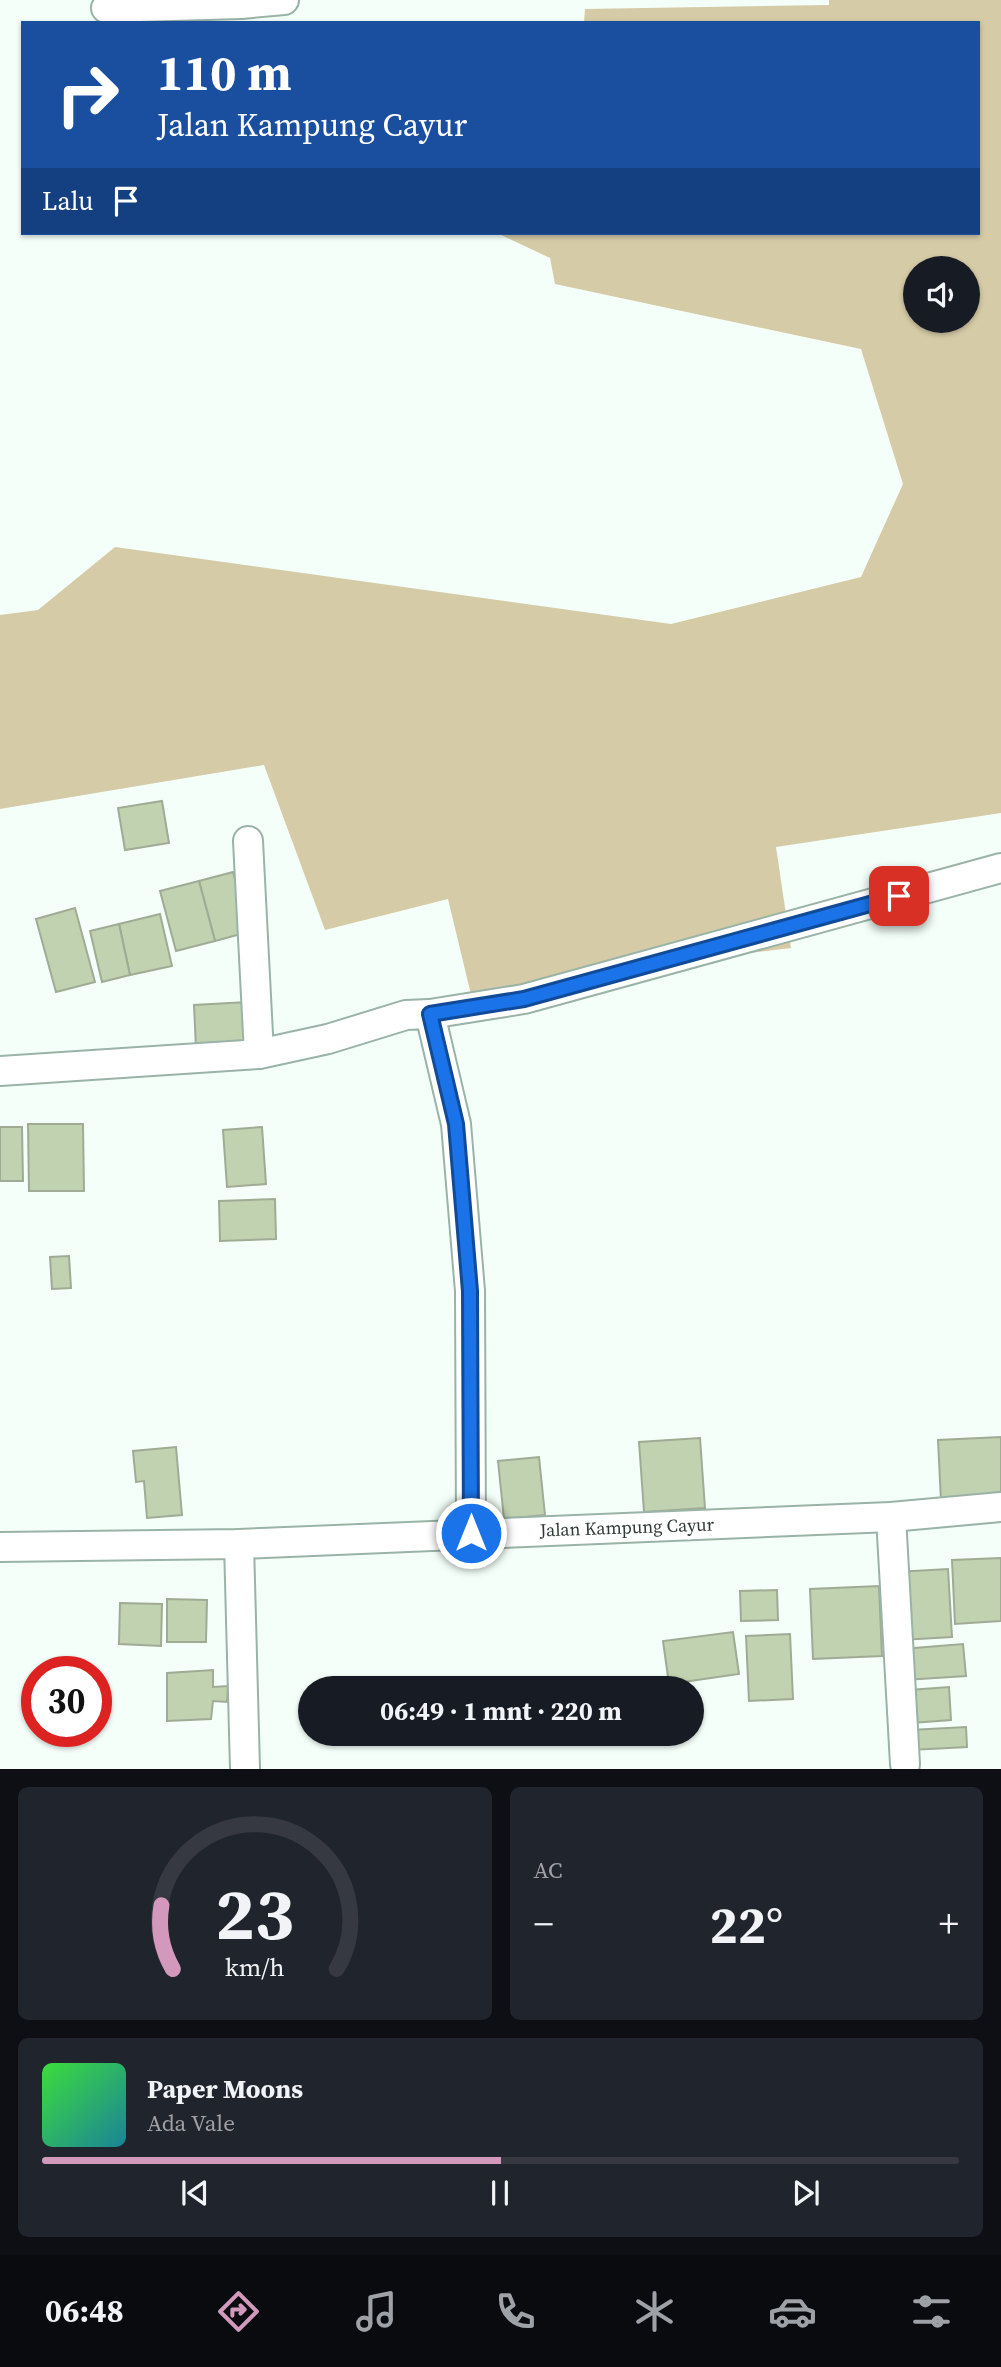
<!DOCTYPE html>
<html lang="id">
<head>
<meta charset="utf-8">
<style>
	:root { --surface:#171b24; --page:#20242c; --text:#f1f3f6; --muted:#9ea1a6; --line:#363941; --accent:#d299bc }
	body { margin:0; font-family:"Source Serif 4",serif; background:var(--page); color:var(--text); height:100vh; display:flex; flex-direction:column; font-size:26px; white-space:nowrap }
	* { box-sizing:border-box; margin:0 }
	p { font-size:23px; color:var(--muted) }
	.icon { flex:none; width:38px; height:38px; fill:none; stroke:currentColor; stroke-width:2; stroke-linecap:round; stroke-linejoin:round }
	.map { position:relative; height:1769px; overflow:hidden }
	.sheet { display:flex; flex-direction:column; gap:18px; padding:18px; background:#0d0f14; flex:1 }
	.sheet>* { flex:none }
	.top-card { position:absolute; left:21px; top:21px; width:959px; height:214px; border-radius:0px; box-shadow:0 2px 5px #0004; background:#1a4fa0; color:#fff; overflow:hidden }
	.buttons { position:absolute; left:903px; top:256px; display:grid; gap:14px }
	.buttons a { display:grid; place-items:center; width:77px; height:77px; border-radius:50%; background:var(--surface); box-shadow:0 2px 5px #0004; font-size:35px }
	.speed { position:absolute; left:21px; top:1656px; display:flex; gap:14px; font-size:35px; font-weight:700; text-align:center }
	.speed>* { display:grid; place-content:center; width:91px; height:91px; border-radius:50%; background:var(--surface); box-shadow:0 2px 5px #0004; line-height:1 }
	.speed .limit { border:10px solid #d22; background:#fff; color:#111 }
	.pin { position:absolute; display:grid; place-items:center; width:60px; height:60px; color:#fff; margin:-30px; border-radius:14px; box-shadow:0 4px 10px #0006 }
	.me { position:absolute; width:77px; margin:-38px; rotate:0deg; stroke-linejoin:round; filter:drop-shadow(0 0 5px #0008) }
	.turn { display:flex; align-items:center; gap:24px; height:147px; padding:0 21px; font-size:32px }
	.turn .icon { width:91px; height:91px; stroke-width:2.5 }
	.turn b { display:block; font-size:49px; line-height:60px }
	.then { display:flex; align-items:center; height:66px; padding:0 21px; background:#0003; gap:14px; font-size:26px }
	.big { font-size:52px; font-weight:700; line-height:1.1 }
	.sheet .card { flex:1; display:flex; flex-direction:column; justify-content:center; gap:10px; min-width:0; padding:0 24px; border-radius:10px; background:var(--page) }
	.sheet .dial { align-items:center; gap:0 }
	.dial svg { height:182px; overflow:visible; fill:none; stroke:var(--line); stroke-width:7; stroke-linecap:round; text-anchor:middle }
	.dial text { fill:var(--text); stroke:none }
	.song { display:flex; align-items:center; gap:21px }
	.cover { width:84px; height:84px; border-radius:10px; background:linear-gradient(135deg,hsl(120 70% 55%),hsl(190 70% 35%)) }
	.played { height:7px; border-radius:4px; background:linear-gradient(90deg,var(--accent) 50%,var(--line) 50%) }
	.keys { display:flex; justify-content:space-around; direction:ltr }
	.heat { display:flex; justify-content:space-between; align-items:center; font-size:38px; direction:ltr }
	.sheet .tiles { flex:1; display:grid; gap:18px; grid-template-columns:1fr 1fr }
	.card:last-child { grid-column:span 2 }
	.trip { position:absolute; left:298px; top:1676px; width:406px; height:70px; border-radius:35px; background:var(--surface); box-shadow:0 2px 5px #0004; font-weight:700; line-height:70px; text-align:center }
	.tab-bar { display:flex; height:112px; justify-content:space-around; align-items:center; background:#090b0e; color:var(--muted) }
	.tab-bar .icon { width:49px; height:49px }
	.tab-bar .active { color:var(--accent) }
	.tab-bar b { font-size:32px; color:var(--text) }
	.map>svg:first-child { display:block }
</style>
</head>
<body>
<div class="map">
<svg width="1001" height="1769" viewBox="0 0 1001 1769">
	<rect width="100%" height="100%" fill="#f4fff9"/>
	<path fill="#d5cba6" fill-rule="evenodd" d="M829,0H1001V813L776,847L791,948L564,976L473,1003L448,899L325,930L264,765L0,809V615L38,610L115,547L671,624L861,577L903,484L861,349L555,284L550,258L497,233H978V23H584L585,9L829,5ZM915,268H968V320H915Z"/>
	<g fill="#c0d2b0" stroke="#a0ab95" stroke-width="2">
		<path d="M162,801L169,843L125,850L118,808Z"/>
		<path d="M233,872L248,932L215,941L199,881Z"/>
		<path d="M199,881L215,941L176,951L160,891Z"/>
		<path d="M75,908L95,982L56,992L36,919Z"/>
		<path d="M160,914L172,966L130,975L119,924Z"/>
		<path d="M119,924L130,975L102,982L90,931Z"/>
		<path d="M247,1002L250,1044L196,1048L194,1005Z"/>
		<path d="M28,1124H83L84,1191H29Z"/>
		<path d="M0,1127H22L23,1181H0Z"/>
		<path d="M262,1127L266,1184L227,1187L223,1130Z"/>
		<path d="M275,1199L276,1239L220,1241L219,1201Z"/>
		<path d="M69,1256L71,1288L52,1289L50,1257Z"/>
		<path d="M1001,1437V1499L941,1501L938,1440Z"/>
		<path d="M700,1438L705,1508L644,1512L639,1442Z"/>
		<path d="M176,1447L182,1515L147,1518L144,1481L136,1482L133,1451Z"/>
		<path d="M539,1457L545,1515L504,1519L498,1461Z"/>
		<path d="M1001,1558V1621L955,1624L952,1560Z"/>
		<path d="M948,1569L952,1637L901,1640L896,1572Z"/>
		<path d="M879,1586L882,1656L813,1659L810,1589Z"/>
		<path d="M777,1590L778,1620L741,1621L740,1591Z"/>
		<path d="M167,1599L207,1600L206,1642H167Z"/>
		<path d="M120,1603L162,1604L161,1646L119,1644Z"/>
		<path d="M733,1632L739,1674L669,1684L663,1641Z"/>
		<path d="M790,1634L793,1699L749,1701L746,1636Z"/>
		<path d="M963,1644L966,1676L905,1680L902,1649Z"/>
		<path d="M213,1670V1687L228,1686L227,1702L213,1701L211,1719L167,1721V1673Z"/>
		<path d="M949,1687L951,1720L912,1723L909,1690Z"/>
		<path d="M966,1727L967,1747L911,1750L910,1730Z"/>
	</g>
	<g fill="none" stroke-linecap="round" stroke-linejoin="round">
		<defs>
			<g id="minor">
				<path d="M106,8L241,4L284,0"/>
				<path d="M248,841L259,1054L328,1039L406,1015L430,1014L456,1124L470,1291L471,1533"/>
				<path d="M430,1014L524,999L1001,868"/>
				<path d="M0,1071L259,1054"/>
				<path d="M891,1517L905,1764"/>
				<path d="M239,1544L245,1769"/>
				<path d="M0,1547L239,1544L891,1517L1001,1507"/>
			</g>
		</defs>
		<use href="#minor" stroke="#9ab3a7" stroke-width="32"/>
		<use href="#minor" stroke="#fff" stroke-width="28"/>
	</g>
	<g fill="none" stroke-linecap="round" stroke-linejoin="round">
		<defs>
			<path id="route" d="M471,1533L470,1291L456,1124L430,1014L524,999L899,896"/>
		</defs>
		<use href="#route" stroke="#114b97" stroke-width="18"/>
		<use href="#route" stroke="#1a73e8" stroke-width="12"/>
	</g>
	<g text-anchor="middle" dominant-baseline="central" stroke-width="7" stroke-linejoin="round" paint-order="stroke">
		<g font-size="18" fill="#313b36" stroke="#fff">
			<text transform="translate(627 1527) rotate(-2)">Jalan Kampung Cayur</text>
		</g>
	</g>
</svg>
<div class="buttons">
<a><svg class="icon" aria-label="sound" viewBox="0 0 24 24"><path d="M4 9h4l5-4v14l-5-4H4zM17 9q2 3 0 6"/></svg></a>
</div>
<div class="speed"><div class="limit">30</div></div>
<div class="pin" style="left:899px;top:896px;background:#d93025"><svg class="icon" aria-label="arrive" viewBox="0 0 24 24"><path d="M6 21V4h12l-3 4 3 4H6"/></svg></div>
<svg class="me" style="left:471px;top:1533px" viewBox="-20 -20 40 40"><circle r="17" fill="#1a73e8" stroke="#fff" stroke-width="3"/><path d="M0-11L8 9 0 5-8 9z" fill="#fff"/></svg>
<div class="trip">06:49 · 1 mnt · 220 m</div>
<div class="top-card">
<div class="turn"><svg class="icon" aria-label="right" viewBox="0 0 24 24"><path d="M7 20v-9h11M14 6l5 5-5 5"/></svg><div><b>110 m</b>Jalan Kampung Cayur</div></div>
<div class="then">Lalu<svg class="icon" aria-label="arrive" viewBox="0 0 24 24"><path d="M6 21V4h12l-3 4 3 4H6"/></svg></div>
</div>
</div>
<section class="sheet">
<div class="tiles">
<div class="card dial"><svg viewBox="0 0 100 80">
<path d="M14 69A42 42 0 1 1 86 69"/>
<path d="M14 69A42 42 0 0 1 9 41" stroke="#d299bc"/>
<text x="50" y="56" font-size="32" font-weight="700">23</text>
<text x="50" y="72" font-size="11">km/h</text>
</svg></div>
<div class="card"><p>AC</p>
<div class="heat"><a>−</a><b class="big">22°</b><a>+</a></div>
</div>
<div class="card">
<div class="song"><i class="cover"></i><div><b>Paper Moons</b><p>Ada Vale</p></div></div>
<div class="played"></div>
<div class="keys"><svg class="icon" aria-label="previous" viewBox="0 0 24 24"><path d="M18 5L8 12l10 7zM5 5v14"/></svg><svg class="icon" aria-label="pause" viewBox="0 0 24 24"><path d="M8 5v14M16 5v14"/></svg><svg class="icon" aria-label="next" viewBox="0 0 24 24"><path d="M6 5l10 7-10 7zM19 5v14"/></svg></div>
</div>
</div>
</section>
<nav class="tab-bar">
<b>06:48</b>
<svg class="icon active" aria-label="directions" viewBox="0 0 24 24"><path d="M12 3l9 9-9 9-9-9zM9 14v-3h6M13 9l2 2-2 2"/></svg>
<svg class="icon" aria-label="music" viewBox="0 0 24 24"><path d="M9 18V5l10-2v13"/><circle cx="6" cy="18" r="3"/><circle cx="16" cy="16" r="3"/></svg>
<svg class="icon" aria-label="phone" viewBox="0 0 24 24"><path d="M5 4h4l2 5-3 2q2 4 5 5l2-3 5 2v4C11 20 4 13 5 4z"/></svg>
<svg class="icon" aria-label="climate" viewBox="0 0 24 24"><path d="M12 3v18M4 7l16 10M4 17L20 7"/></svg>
<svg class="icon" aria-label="car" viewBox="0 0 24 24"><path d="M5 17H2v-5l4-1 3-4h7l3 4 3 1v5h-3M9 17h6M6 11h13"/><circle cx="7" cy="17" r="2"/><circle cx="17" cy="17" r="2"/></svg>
<svg class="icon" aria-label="filters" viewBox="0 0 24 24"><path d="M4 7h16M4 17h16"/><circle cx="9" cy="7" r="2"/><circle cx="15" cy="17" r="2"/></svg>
</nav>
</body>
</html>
